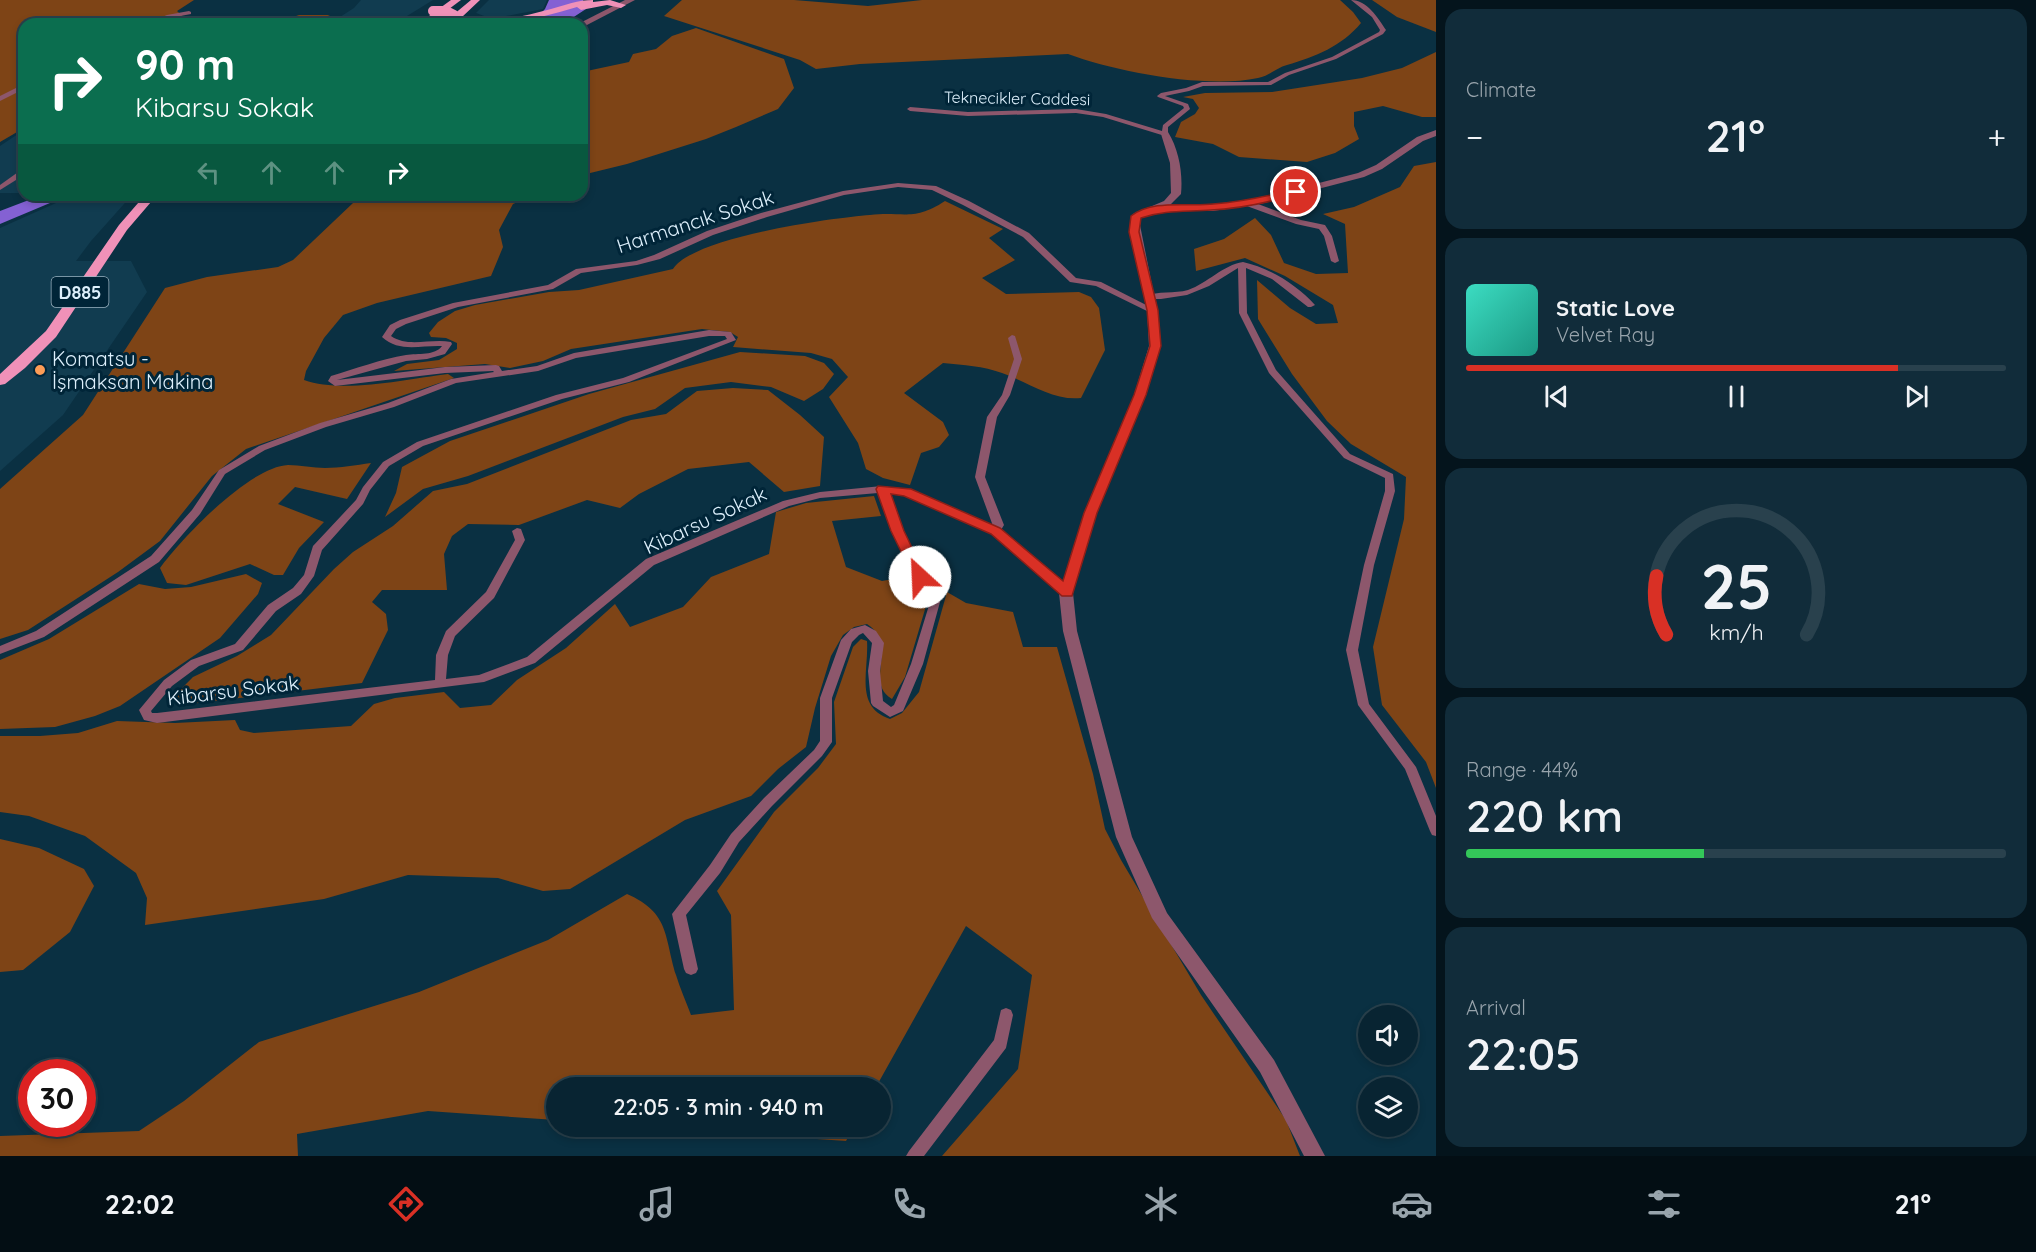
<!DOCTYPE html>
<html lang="en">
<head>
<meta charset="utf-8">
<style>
	:root { --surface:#082432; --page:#112c3a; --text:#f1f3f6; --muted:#98a4ac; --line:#29414d; --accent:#d93025 }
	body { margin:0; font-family:Quicksand,sans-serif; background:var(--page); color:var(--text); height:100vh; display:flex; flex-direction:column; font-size:22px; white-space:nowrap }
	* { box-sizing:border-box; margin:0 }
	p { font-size:20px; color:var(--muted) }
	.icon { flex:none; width:33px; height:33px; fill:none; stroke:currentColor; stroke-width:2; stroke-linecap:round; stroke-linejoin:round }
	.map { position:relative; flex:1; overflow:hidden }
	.drawer { display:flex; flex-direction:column; gap:9px; padding:9px; background:#04141c; width:600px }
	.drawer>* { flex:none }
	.top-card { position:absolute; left:18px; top:18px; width:570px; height:183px; border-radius:18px; box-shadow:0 3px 9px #0003,0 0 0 2px var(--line); background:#0b6e4f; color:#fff; overflow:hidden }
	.controls { position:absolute; left:1358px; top:1005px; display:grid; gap:12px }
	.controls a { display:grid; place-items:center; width:60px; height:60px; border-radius:50%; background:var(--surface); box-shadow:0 3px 9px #0003,0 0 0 2px var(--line); font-size:30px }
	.speed { position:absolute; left:18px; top:1059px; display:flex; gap:12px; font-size:30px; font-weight:700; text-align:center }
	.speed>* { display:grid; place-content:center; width:78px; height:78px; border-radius:50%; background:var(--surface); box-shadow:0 3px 9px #0003,0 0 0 2px var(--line); line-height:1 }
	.speed .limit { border:9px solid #d22; background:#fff; color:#111 }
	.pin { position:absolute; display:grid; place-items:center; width:51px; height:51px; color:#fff; margin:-26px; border:3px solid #fff; border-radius:50%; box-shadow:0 2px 6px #0007 }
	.me { position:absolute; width:66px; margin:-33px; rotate:335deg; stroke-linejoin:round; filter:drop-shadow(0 0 4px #0008) }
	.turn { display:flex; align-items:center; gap:21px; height:126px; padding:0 18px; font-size:27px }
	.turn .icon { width:78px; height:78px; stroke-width:2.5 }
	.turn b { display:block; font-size:42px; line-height:51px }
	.lanes { display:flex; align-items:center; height:57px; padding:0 18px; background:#0003; justify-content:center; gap:30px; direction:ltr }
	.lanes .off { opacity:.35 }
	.big { font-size:45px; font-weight:600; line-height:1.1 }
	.drawer .widget { flex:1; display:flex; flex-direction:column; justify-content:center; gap:9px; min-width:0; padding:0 21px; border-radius:18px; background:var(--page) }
	.drawer .dial { align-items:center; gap:0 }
	.dial svg { height:156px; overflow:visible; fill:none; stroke:var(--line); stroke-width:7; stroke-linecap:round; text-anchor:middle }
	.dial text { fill:var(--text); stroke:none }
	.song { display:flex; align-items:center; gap:18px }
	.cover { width:72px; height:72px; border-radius:9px; background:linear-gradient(135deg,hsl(170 70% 55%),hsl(170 70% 35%)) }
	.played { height:6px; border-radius:3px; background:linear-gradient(90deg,var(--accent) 80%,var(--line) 80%) }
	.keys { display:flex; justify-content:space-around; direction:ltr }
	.heat { display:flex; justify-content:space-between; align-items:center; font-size:33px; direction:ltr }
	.charge { height:9px; border-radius:4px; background:linear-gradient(90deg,#34c759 44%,var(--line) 0) }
	.trip { position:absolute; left:546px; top:1077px; width:345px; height:60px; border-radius:30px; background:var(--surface); box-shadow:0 3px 9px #0003,0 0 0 2px var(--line); font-weight:600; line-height:60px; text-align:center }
	.dock { display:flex; height:96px; justify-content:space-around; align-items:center; background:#030e14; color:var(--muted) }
	.dock .icon { width:42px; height:42px }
	.dock .current { color:var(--accent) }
	.dock b { font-size:27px; color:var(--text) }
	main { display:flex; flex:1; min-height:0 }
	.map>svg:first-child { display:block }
</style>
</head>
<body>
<main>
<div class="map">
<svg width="1436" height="1156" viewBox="0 0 1436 1156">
	<rect width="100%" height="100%" fill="#0a3042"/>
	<g fill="#113c50">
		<path d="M361,0H433L394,24H329L354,8Z"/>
		<path d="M489,0H547L543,9L501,17H487L476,13Z"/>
		<path d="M24,130V193H0V146Z"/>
		<path d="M74,195H132L91,241L76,261H131L147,292L63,415L0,471V228Z"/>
	</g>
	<g fill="#7e4416">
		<path d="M0,0H194L177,11L189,22L188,24H24V128L0,142Z"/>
		<path d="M682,0H794L868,6L922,0H1340L1353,12L1361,23C1342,46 1315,57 1287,65C1276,68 1269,76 1258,78C1207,89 1116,72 1068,54L860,64L816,69L800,60L664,16Z"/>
		<path d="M1372,0H1436V32L1397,17Z"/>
		<path d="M299,15H330L309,24H273Z"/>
		<path d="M696,28L784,59L794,88L778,109L736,127L706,139L627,164L582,175V72L629,62L633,54L656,49L672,36Z"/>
		<path d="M1436,52V117H1422L1383,106L1354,112V126L1359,139L1335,153L1307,162L1239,157L1213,144L1175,137L1181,122L1195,114L1199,108L1193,99L1183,97L1205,93L1272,92L1362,78L1402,68Z"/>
		<path d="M1436,162V788L1426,762L1382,705L1373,647L1404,519L1406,477L1351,444L1327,421L1292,374L1258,319L1257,280L1290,308L1316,324L1338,323L1333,305L1285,276L1245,258L1196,271L1194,249L1224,239L1255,218L1271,235L1284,263L1316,274L1348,273L1345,224L1323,214L1354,207L1400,187L1414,166Z"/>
		<path d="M366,195H534L513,204L499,230L503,247L491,276L377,303L343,315L324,338L306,371L304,380C343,394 406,379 448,374L454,378L246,449L212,476L160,541L118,572L28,630L0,639V489L83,415L165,288L207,277L278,267L293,260L353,203Z"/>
		<path d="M945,201L1003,229L989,238L1015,260L982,278L1006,294L1079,292L1091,297L1099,308L1105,350L1081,398C1053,401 1028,382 1002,373C983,366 964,365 943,363L904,393L943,422L949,435L939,447L921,453L910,485L883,478L866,469L858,443L829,397L848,377L832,359L811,353L733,347L738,337L730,332L702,329L571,349L543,361L510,368L485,364L394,371L407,364L439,360L457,349V343L446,338L431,337L429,333L438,322L455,311L475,305L549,292L579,290L673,269C693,237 831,218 870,215C903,211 913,222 945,201Z"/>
		<path d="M740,352L805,356L824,363L834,374L823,389L804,401L771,387L731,382L685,388L655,409L623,417L468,476L423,489L385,517L396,493L402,467L450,441L589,394Z"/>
		<path d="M733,388L768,390L800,415L824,437L820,486L784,492L749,462L688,469L639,494L620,508L587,500L519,525L468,524L452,536L444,554L447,590H382L372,602L386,614L388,630L362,683L190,704L174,702L178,692L193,677L237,656L271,635L334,569L353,552L393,526L433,491L467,484L631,420L666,414L697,391Z"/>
		<path d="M371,463L347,499L295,487L278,504L324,522L299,548L283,575H274L250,564L186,585L167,583L160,568C182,538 249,467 288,465C300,465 313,468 325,468C340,468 356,465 371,463Z"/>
		<path d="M874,496L881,516L832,521L846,567L882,581L904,577L926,606L905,677L892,699C863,682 900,645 867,624L854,627L843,635L831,656L815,708L806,747L778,769L751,796L685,820L570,889L543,891L498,878L408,875L324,899L145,925L147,898L136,873L85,836L29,816L0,812V736H40L78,733L117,721L175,723L235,720L240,730L254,733L351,726L374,704L395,698L444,692L460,708L491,705L517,680L566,648L615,604L630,627L683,607L711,577L769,554L776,512L806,503Z"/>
		<path d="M246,574L262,583L258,594L220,638L120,706L95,716L55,727L0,729V660L49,639L139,584L165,589L191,587Z"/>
		<path d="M947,592L966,603L1013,612L1023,647H1057L1093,774L1105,829L1121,860L1201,995L1286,1120L1300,1156H942L1018,1069L1032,975L966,926L876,1087L556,1088V1120L428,1111L297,1134L298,1156H0V1136L139,1131L184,1101L259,1042L419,992L548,940L627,894C670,913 664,936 676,975C680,988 686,1002 691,1015L734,1010L731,915L717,891L774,812L818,768L836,744L834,702L853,647L861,639L867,641C869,671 854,707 890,719L902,713L919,692Z"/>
		<path d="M0,839L39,848L84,869L94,886L70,932L23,970L0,972Z"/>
		<path d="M643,1127L854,1126V1127L846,1141Z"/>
	</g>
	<g fill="#8461d3">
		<path d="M549,0H583L586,9L563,24H531L545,9Z"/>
		<path d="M42,195H69L0,224V211Z"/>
	</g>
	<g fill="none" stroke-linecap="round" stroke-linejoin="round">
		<g fill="#8d576c" fill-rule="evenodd">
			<path d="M1351,0C1367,0 1378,18 1386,30L1383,34L1336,59L1289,75L1271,85L1203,86L1189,91L1165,96L1188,104L1190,109L1168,127V134L1165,136L1103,117L1076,113L968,116L910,111L907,109L910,107L968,112L1076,109L1106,114L1162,131L1163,125L1184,108L1183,106L1158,97L1157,96L1161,93L1186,88L1202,82H1268L1285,73L1332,57L1379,32L1380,30L1372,17Z"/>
			<path d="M189,11L191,12V14L170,18L153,24H144L167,15Z"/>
			<path d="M24,84V89L0,101V96Z"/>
			<path d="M21,170H24V175L0,190V185Z"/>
			<path d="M898,183L936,186L969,201L1029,233L1076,278L1101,282L1156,310L1155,312H1149L1096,286L1070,282L1023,237L963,205L932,190L898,187L844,195L767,217L713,235L660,259L637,265L581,273L553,289L458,307L406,324L396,329L391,336C408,348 431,338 451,342L452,344L445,354L427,359L406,361L337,380L445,367L496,365L499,366L502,371L537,366L574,353L709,330L731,332L736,340L629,382L562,399L423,446L389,466L370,490L363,504L322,550L314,576L301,594L276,611L243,650L199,666L172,686L151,711L152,713H157L435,680L436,655L446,631L486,592L515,540L512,531L517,528L521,529L525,540L494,598L455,636L448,655L446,679L479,675L527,657L646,559L783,501L820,492L882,486L909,490L993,526L975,477L987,417L1002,395L1014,359L1008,338L1012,335L1015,336L1022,359L1010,395L997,417L985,477L1004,525L1001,530L1072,592L1067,596L1063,595L991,533L904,495L888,493C898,521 909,547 923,573C929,583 936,591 940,602L923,664L903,711L890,717L873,706L871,703L868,671L872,643L863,633L859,635L852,642L832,698V742L822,756L772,806L739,842L720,873L686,915L698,969L696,973L691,975L686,973L684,969L672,914L710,865L731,834L764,798L814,750L820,741V698L841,640L851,629L865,625L876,631L884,643L880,671L883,701L891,707L894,705L911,664L930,602L915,577L892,531L878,493L820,498L789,506L654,565L535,663L484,682L157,723L144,720L139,710L164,680L191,660L235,644L268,605L293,588L304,575L313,546L356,500L363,487L383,462L417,442L556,395L623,378L727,339L725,336H709L576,358L538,371L456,383L394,407L326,427L265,450L225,474L200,514L159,562L44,637L0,654V646L36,631L151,556L192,510L219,470L259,446L320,423L388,403L451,379L494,372L493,371L445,373L335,386L328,381L331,376C355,369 381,359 406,355C418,353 435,356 442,346C421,345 399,353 382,337L390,325L400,320L453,303L548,285L576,269L636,261L654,255L707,231L761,213L843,191Z"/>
			<path d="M1244,201H1250L1301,220L1325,225L1332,236L1339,261L1335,263L1331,261L1324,236L1319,229L1296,224L1244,205Z"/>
			<path d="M1243,262C1270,268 1297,285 1315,305L1311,307H1308L1272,279L1246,268L1247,313L1276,370L1350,454L1393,474L1395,491L1374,565L1358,650L1369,704L1416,767L1436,816V836L1432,835L1430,831L1405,769L1358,705L1346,650L1364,565L1385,491V478L1344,458L1269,373L1239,313L1238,268L1209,286L1187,295L1161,299H1150L1146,297C1157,290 1175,294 1188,290C1208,283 1223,265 1243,262Z"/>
			<path d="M1006,1008L1011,1010L1013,1015L1006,1048L924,1156H906L909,1151L994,1040L1001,1010Z"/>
		</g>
		<g fill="#8d576c" fill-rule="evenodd">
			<path d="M625,0H635L585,26L578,24Z"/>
			<path d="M1436,130V136L1423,141L1382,169L1364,177L1264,203L1213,211L1158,210L1141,218L1140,225L1157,310L1161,346L1146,395L1097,513L1073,593L1077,631L1132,837L1167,913L1274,1060L1325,1156H1304L1260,1072L1152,918L1116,837L1063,631L1059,593L1085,513L1134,395L1149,346L1147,310L1130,225L1133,214L1164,201L1171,193L1170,163L1161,134L1162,132H1168C1179,150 1183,173 1181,194L1170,205H1213L1264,197L1358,173L1376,165L1417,137Z"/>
		</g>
		<g fill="#f091b8" fill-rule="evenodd">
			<path d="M451,0H461L429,24H418Z"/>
			<path d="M471,0H480L462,17C492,24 522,17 551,9C565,5 578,0 593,0V2L610,0L626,5L621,8L607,5L581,10L577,7C536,19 495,31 453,20V15Z"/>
			<path d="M145,195H157L127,230L56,337L25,368L5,384L0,385V374L46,331L119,225Z"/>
		</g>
		<path stroke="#f091b8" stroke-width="10" d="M433,11H446L454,15"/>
	</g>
	<path fill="#d93025" stroke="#8d1f18" stroke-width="1.5" d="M1296,189L1301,192L1299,194C1270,202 1241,209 1211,210C1186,212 1165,210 1141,218L1139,232L1158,310L1161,346L1146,395L1097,513L1072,596H1062L991,534L904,496L891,494L904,531L926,577L924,580H915L891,531L876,489L878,486L911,489L1000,528L1063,581L1084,513L1134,395L1150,346L1147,310L1129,232L1131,216C1153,199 1187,207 1213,204C1241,202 1269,196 1296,189Z"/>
	<circle fill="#fd9c56" stroke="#002538" stroke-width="2" cx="40" cy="370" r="6"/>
	<g text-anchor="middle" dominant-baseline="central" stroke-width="6" stroke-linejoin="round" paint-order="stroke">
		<g font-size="16" fill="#ddf0fc" stroke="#002538">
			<text transform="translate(1017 98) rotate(1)">Teknecikler Caddesi</text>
		</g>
		<rect fill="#002538" stroke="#9bb3c1" stroke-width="1.5" x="51.5" y="277" width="57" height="30" rx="4.5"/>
		<g font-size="18" font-weight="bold" fill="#ddf0fc">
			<text x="80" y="292">D885</text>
		</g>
		<g font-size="20" fill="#ddf0fc" stroke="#002538">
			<text transform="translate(695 221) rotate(-18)">Harmancık Sokak</text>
			<text transform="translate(705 520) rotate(-25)">Kibarsu Sokak</text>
			<text transform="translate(233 690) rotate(-7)">Kibarsu Sokak</text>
		</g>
		<g font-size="20" fill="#ddf0fc" stroke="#002538" text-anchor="start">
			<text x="52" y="358">Komatsu -<tspan x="52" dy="23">İşmaksan Makina</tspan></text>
		</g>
	</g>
</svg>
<div class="controls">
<a><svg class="icon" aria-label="sound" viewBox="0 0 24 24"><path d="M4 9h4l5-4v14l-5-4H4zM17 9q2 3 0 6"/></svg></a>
<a><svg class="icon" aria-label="layers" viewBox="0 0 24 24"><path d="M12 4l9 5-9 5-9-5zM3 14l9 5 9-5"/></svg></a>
</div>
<div class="speed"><div class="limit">30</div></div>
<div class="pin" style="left:1296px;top:192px;background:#d93025"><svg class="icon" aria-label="arrive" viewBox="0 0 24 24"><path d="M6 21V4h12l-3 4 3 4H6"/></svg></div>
<svg class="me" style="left:920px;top:577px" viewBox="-20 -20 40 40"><circle r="19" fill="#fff"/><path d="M0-13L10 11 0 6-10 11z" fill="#d93025"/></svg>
<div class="trip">22:05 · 3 min · 940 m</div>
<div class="top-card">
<div class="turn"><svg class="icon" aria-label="right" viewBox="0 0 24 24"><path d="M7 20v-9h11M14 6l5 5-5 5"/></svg><div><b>90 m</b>Kibarsu Sokak</div></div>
<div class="lanes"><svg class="icon off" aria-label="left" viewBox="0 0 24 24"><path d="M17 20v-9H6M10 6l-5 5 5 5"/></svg><svg class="icon off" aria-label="ahead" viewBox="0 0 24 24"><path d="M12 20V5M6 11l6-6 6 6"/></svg><svg class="icon off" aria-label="ahead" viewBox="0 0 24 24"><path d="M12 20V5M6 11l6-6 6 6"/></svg><svg class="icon" aria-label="right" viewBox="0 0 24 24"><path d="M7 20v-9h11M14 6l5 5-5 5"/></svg></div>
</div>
</div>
<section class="drawer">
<div class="widget"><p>Climate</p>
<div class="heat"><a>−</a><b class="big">21°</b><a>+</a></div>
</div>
<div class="widget">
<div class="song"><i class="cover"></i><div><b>Static Love</b><p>Velvet Ray</p></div></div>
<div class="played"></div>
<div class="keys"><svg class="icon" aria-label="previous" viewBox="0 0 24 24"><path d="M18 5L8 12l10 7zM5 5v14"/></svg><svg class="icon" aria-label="pause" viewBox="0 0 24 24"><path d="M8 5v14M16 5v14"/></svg><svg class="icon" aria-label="next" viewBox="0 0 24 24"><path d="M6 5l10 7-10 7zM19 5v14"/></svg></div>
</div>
<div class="widget dial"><svg viewBox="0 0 100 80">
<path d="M14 69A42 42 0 1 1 86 69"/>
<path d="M14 69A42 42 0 0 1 9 39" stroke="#d93025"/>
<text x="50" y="56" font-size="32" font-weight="700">25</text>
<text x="50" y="72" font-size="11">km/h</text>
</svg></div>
<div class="widget"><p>Range · 44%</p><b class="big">220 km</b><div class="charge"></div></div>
<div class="widget"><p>Arrival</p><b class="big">22:05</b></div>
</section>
</main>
<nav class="dock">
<b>22:02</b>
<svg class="icon current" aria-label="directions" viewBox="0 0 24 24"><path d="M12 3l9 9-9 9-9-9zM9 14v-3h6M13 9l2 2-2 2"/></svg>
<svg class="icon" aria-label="music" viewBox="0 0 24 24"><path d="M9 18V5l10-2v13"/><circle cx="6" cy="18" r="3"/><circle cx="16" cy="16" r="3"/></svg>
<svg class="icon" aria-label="phone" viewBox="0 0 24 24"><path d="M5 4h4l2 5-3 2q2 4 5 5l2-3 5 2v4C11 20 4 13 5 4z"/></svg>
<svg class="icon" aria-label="climate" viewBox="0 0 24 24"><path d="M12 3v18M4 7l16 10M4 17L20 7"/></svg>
<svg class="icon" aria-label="car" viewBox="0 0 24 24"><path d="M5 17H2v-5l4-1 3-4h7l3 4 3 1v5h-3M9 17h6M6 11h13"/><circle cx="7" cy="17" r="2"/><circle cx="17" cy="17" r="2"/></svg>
<svg class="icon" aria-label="filters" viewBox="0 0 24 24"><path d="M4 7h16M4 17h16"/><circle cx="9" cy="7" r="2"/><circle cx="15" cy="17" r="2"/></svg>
<b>21°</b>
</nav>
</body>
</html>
